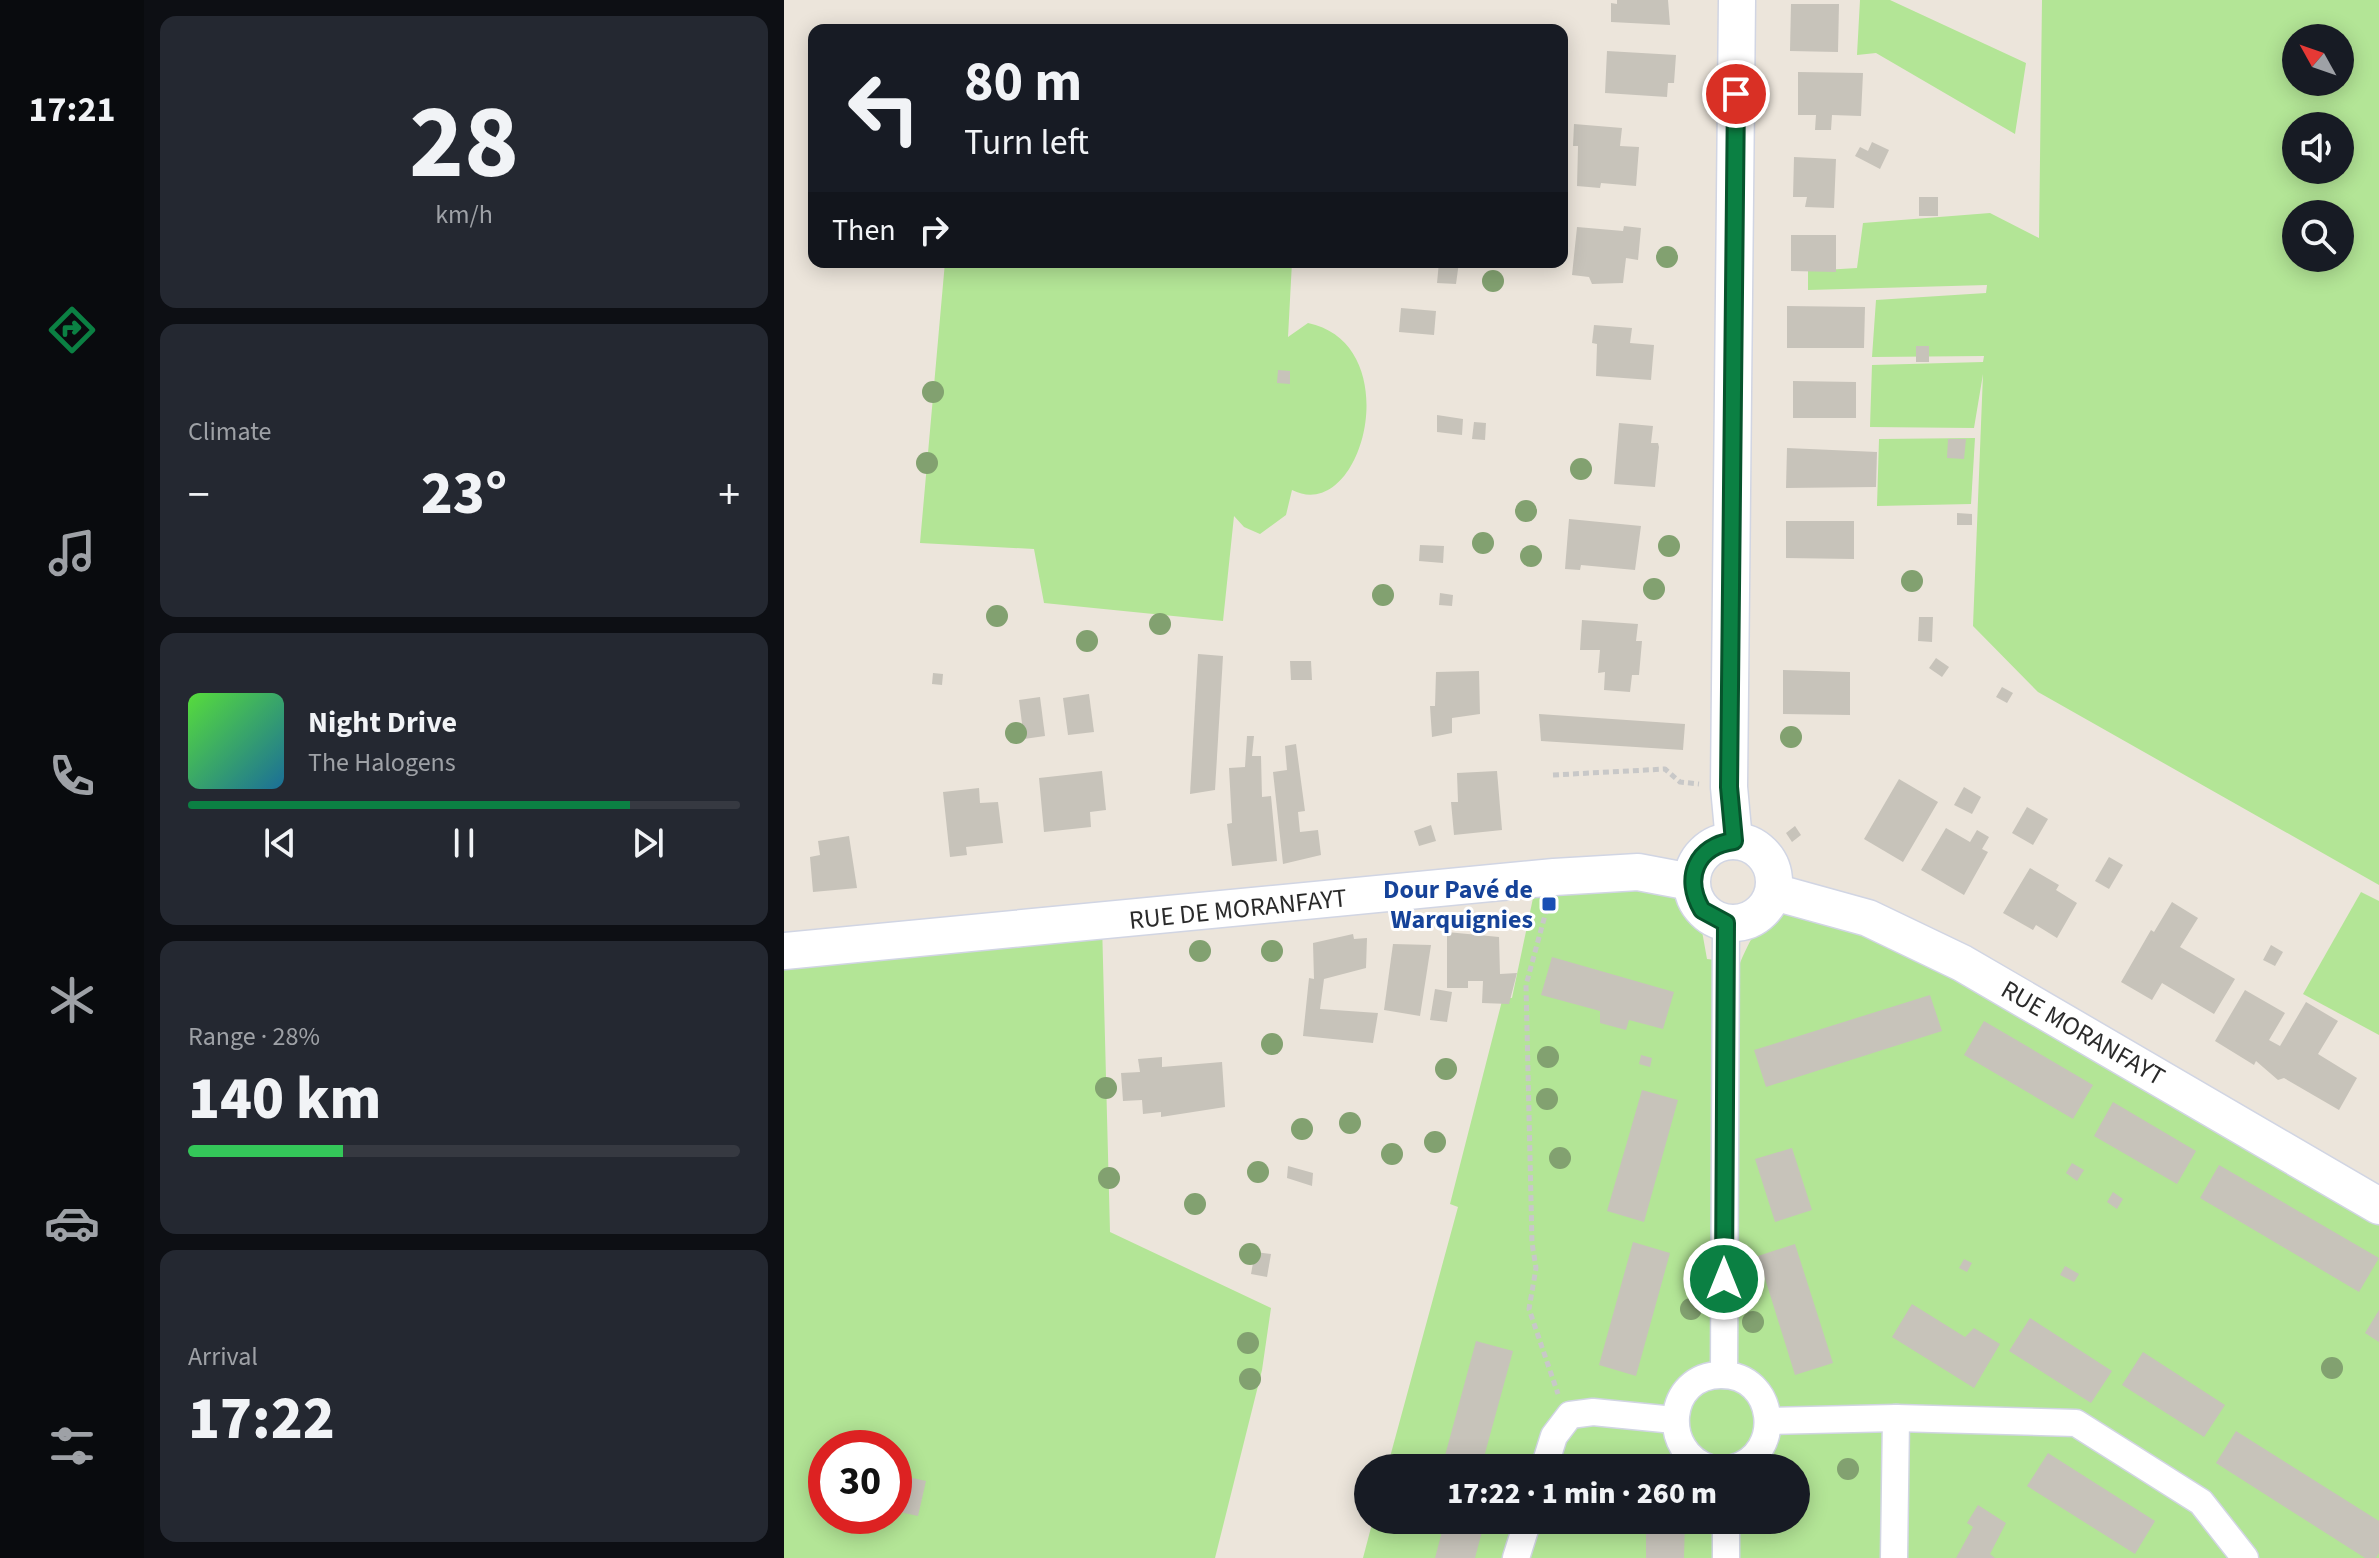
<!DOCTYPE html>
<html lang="en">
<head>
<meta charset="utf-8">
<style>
	:root { --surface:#171b24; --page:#242831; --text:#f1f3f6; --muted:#9ea1a6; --line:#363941; --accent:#0b8043 }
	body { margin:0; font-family:"Source Sans 3",sans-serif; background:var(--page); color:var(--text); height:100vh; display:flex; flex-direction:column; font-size:30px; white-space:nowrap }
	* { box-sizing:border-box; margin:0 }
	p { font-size:26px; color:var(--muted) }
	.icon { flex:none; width:44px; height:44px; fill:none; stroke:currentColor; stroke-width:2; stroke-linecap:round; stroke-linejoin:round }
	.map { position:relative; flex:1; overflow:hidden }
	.side { display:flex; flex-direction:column; gap:16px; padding:16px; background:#0d0f14; width:640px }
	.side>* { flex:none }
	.hud { position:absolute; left:24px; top:24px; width:760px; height:244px; border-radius:16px; box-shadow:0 4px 20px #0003; background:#171b24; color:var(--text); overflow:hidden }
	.needle { width:52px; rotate:310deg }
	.controls { position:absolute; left:1498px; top:24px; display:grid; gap:16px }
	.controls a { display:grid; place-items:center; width:72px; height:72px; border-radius:50%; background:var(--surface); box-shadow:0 4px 20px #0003; font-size:40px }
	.speed { position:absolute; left:24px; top:1430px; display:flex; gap:16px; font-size:40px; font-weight:700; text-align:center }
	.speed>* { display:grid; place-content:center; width:104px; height:104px; border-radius:50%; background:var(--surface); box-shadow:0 4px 20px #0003; line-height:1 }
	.speed .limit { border:12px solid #d22; background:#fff; color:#111 }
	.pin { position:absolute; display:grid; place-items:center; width:68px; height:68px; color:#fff; margin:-34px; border:4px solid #fff; border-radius:50%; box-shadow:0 2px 8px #0007 }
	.me { position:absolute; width:88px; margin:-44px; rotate:0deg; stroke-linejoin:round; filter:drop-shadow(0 0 6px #0008) }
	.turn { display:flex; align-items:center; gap:28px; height:168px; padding:0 24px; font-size:36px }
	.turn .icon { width:104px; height:104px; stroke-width:2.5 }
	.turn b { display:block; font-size:56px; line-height:68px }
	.then { display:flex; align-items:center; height:76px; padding:0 24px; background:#0003; gap:16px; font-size:30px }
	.big { font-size:60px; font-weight:800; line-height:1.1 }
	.side .card { flex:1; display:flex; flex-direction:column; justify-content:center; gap:12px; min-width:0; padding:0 28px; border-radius:16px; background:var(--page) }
	.side .dial { align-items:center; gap:0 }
	.dial b { font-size:104px; line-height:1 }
	.song { display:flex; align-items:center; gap:24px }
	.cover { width:96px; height:96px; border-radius:12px; background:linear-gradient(135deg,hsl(110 70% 55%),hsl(200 70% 35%)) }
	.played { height:8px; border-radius:4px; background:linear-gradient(90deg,var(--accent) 80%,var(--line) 80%) }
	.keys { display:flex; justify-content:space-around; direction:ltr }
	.heat { display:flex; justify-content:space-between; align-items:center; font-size:44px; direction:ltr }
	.charge { height:12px; border-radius:6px; background:linear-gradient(90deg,#34c759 28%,var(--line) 0) }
	.trip { position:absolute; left:570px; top:1454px; width:456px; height:80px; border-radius:40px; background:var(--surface); box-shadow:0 4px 20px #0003; font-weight:800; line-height:80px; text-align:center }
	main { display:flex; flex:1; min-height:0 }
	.tabs { display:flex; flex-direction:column; width:144px; justify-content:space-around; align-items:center; background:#090b0e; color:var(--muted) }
	.tabs .icon { width:56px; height:56px }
	.tabs .selected { color:var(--accent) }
	.tabs b { font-size:36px; color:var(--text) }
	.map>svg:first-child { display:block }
</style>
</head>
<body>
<main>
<nav class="tabs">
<b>17:21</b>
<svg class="icon selected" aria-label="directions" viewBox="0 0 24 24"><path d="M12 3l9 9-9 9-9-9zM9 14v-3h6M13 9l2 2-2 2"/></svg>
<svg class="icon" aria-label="music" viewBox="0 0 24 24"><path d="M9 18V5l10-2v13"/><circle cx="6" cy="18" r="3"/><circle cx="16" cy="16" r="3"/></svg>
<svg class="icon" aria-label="phone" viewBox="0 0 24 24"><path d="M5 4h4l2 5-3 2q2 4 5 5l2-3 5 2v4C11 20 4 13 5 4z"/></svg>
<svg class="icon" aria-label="climate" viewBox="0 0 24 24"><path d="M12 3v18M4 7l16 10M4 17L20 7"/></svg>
<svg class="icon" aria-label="car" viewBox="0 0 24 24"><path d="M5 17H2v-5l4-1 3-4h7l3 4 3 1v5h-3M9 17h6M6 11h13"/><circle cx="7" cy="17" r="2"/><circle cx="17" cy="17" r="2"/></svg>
<svg class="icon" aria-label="filters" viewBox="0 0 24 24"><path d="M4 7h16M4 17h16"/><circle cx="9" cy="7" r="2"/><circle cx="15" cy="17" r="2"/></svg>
</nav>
<section class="side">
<div class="card dial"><b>28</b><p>km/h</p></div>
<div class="card"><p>Climate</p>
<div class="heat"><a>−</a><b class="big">23°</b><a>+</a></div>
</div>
<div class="card">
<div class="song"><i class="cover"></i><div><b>Night Drive</b><p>The Halogens</p></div></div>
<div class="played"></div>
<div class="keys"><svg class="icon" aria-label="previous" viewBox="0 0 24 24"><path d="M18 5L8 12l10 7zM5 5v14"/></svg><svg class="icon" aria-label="pause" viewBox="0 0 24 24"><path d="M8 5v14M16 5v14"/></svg><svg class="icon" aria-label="next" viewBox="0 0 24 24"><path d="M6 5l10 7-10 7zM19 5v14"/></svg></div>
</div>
<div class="card"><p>Range · 28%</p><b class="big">140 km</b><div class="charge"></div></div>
<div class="card"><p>Arrival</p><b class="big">17:22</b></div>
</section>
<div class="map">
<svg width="1595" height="1558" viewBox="0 0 1595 1558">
	<rect width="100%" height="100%" fill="#ece5db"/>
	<g fill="#b3e596" fill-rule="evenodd">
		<path d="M1076,0H1106L1242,63L1231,134L1092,53L1073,55Z"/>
		<path d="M1258,0H1595V885L1254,692L1189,626L1199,374L1190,428L1086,427L1088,365L1199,362L1200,356L1088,357L1092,300L1202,293L1203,285L1024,290V271L1073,268L1079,223L1206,213L1255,238ZM1512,38H1556V82H1512ZM1512,126H1556V170H1512ZM1512,214H1556V258H1512Z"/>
		<path d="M161,262H508L504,337L524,323C625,344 579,526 508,490L502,515L476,534L460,527L450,516L439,621L260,603L250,549L136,543Z"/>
		<path d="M1191,438L1187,504L1093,506L1095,439Z"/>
		<path d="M753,879L898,891L916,920L923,959L956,963C980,906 993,910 1049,912L1595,1206V1558H579L589,1520H1012V1468H603L674,1207L666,1204L719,997L728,998Z"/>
		<path d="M1577,892L1595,901V1035L1519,994Z"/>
		<path d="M318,923L326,1232L487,1308L478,1370L431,1558H0V951ZM42,1448H110V1516H42Z"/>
	</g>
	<g fill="#c7c3ba">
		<path d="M833,0H884L886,25L827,22V3L833,4Z"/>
		<path d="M1007,4H1055L1054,52L1006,51Z"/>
		<path d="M823,51L892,55L890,83H884L883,97L821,93Z"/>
		<path d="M1014,72L1079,73L1077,116L1048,115L1047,130H1031L1032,115H1014Z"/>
		<path d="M790,124L838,128L836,146L855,147L852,186L817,183L816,188L793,186L794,146H789Z"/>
		<path d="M1088,142L1105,150L1096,169L1071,156L1076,147L1084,151Z"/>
		<path d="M1010,157L1052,159L1050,208L1021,207L1023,197H1009Z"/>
		<rect x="1135" y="197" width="19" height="19"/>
		<path d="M840,226L857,228L854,260L842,258L839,283L808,284L805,277L788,275L793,227L839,231Z"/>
		<path d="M1007,235H1052V272L1007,271Z"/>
		<path d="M655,262H675L672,284L653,283Z"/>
		<path d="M1003,306L1081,307L1080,348H1003Z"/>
		<path d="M617,308L652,311L650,335L615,332Z"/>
		<path d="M810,325L848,328L846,343L870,345L867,380L812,376L813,344L808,343Z"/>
		<rect x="1132" y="346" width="13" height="16"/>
		<path d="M494,370L506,371V384L493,383Z"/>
		<path d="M1009,381L1072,382V418H1009Z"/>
		<path d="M653,415L679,419L678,435L653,432Z"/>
		<path d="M690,422L702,423L701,440L688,439Z"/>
		<path d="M835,423L869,426L867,443H874L875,447L871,487L830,484Z"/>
		<path d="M1164,439H1182L1180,459L1163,458Z"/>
		<path d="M1003,448L1093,452L1092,487L1002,488Z"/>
		<path d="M1173,513L1188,514V525H1173Z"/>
		<path d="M785,519L857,526L851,570L797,565L796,570L781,569Z"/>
		<path d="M1002,521H1070V559L1002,558Z"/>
		<path d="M636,545L660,546L659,563L635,561Z"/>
		<path d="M656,593L669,595L668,606L655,605Z"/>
		<path d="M1135,617H1149L1148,642L1134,641Z"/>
		<path d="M798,620L854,624L852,641H858L855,675H848L846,692L820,690L821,672L814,673L816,650H796Z"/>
		<path d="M414,654L439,656L431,790L406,794Z"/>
		<path d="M1152,658L1165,667L1158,677L1145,668Z"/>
		<path d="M506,661H527L528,680H507Z"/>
		<path d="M999,670L1066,672V715L999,714Z"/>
		<path d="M695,671L696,714L668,718V733L648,737L646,706H651L652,672Z"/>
		<path d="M149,673L159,674L158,685L148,684Z"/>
		<path d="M1218,687L1229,693L1223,703L1212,697Z"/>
		<path d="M305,694L310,732L284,735L279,698Z"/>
		<path d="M256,697L261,736L240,739L235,700Z"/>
		<path d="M755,714L901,724L899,750L757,741Z"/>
		<path d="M463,736H470L468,756H477L478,797L487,796L493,861L448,866L443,824L448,823L445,768L461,767Z"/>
		<path d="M512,744L521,811L514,812L516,832L534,830L537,855L499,864L489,772L503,770L501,746Z"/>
		<path d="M318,771L322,810L306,812L307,827L260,832L255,778Z"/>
		<path d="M713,771L718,830L670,835L667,802H674L673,773Z"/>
		<path d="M1115,779L1154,802L1119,862L1080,839Z"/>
		<path d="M1180,787L1197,797L1188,814L1170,805Z"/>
		<path d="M195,788L196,803L214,802L219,843L182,847L183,855L166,857L159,792Z"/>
		<path d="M1243,807L1264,819L1249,845L1228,833Z"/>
		<path d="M647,825L652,841L635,846L630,831Z"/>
		<path d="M1011,826L1017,835L1008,842L1002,833Z"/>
		<path d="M1162,828L1186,842L1193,830L1205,837L1198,849L1204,852L1180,895L1137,870Z"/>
		<path d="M65,836L73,888L29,892L26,857L36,855L34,841Z"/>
		<path d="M1325,857L1339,865L1325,889L1311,881Z"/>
		<path d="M1246,868L1275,885L1272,890L1293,903L1273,938L1252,925L1249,930L1219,913Z"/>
		<path d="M1388,902L1414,918L1396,947L1451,979L1430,1014L1378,983L1368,1000L1337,982L1367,930L1370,932Z"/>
		<path d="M663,932L715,937L716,974L733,973L725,1004L698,1003L699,981H684V988H663Z"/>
		<path d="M569,934L570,939L583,938L582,968L540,979L536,1009L594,1013L589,1043L519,1036L525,978L530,979L529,943Z"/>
		<path d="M609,944L647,945L636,1016L600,1010Z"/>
		<path d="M1487,945L1499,952L1491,966L1479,960Z"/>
		<path d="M768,957L890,992L879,1029L845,1020L842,1030L816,1023V1011L757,995Z"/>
		<path d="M651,989L668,992L663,1022L646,1020Z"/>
		<path d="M1461,990L1501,1013L1485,1040L1496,1046L1522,1002L1554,1021L1534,1054L1573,1078L1555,1110L1500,1078L1494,1080L1472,1061L1470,1065L1431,1041Z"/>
		<path d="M1146,995L1158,1031L982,1087L970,1050Z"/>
		<path d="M1200,1021L1309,1085L1289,1119L1180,1055Z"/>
		<path d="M857,1055L868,1058L866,1067L855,1064Z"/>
		<path d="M378,1057V1067L438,1062L441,1107L377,1117V1112L359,1114L358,1100L339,1101L337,1073L356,1072L354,1059Z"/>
		<path d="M858,1090L894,1100L860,1222L823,1211Z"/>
		<path d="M1329,1102L1412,1151L1393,1184L1310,1136Z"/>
		<path d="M1008,1148L1028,1210L991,1222L971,1159Z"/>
		<path d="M1288,1163L1300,1170L1293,1181L1282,1173Z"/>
		<path d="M1435,1165L1595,1258L1575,1292L1416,1198Z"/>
		<path d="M504,1166L529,1173L528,1186L503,1178Z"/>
		<path d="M1329,1192L1339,1199L1333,1209L1323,1202Z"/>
		<path d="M849,1242L886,1253L852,1376L815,1365Z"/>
		<path d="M1011,1244L1049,1363L1011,1375L974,1256Z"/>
		<path d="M471,1252L487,1254L483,1277L467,1274Z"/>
		<path d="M1180,1259L1188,1263L1183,1272L1175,1268Z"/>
		<path d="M1281,1266L1295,1274L1290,1282L1276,1275Z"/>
		<path d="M1128,1304L1181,1337L1190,1328L1216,1344L1190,1388L1108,1337Z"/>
		<path d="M1595,1310V1342L1581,1333Z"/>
		<path d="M1246,1318L1328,1371L1307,1403L1225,1351Z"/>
		<path d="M692,1341L729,1351L697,1468H677L659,1463Z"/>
		<path d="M1359,1352L1441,1405L1420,1437L1338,1385Z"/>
		<path d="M1452,1431L1595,1521V1553L1592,1558H1581L1432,1463Z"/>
		<path d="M1264,1453L1371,1521L1351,1554L1243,1486Z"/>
		<path d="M124,1477L142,1481L134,1516L116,1512Z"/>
		<path d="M1194,1505L1222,1523L1206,1554L1211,1558H1172L1189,1527L1183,1523Z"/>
		<path d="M661,1520H701L691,1558H651Z"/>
		<path d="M862,1520H901L900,1558H862Z"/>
	</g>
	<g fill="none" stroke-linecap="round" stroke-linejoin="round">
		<defs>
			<g id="street">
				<path d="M940,1375L942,923"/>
				<path d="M985,1421L1112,1418L1292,1423L1417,1502L1461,1558"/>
				<path d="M760,1468L770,1436L786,1415L809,1412L890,1420"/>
				<path d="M926,1468C876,1452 882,1375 937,1375C992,1374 1001,1454 949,1468"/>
				<path d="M732,1558L744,1520"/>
				<path d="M942,1558V1520"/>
				<path d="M1110,1558L1112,1418"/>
			</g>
			<g id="secondary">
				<circle cx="949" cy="882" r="41"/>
				<path d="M950,841L945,787L953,0"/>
				<path d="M990,892L1084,918L1178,963L1595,1206"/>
				<path d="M0,951L770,877L854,872L907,882"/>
			</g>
		</defs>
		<use href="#street" stroke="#d1d5e3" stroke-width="29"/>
		<use href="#secondary" stroke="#d1d5e3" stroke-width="39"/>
		<g stroke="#c8c8c8" stroke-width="5" stroke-dasharray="6 4" stroke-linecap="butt">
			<path d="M769,775L881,769L896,782L915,784"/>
			<path d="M763,908L742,985L748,1243L752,1268L745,1309L774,1394"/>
		</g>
		<use href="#street" stroke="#fff" stroke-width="26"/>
		<use href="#secondary" stroke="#fff" stroke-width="36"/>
	</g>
	<g fill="#82a170">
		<circle cx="883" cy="257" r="11"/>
		<circle cx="709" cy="281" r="11"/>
		<circle cx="149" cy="392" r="11"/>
		<circle cx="143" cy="463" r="11"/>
		<circle cx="797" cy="469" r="11"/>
		<circle cx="742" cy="511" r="11"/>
		<circle cx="699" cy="543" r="11"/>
		<circle cx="885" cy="546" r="11"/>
		<circle cx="747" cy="556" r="11"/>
		<circle cx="1128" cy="581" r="11"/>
		<circle cx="870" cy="589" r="11"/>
		<circle cx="599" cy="595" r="11"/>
		<circle cx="213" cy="616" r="11"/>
		<circle cx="376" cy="624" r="11"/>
		<circle cx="303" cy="641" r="11"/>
		<circle cx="232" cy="733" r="11"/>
		<circle cx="1007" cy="737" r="11"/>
		<circle cx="416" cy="951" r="11"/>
		<circle cx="488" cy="951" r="11"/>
		<circle cx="488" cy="1044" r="11"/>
		<circle cx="764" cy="1057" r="11"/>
		<circle cx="662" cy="1069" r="11"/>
		<circle cx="322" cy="1088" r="11"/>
		<circle cx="763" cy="1099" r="11"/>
		<circle cx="566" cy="1123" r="11"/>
		<circle cx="518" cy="1129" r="11"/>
		<circle cx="651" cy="1142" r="11"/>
		<circle cx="608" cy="1154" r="11"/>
		<circle cx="776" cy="1158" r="11"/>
		<circle cx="474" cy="1172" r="11"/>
		<circle cx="325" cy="1178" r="11"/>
		<circle cx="411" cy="1204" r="11"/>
		<circle cx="466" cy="1254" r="11"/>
		<circle cx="907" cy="1309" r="11"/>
		<circle cx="969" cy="1322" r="11"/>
		<circle cx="464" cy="1343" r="11"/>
		<circle cx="1548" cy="1368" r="11"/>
		<circle cx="466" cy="1379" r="11"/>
		<circle cx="1064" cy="1469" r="11"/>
	</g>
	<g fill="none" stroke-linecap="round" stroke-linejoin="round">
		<defs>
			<path id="route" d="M940,1279L942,923L918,910C899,878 912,846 950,841L945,787L952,94"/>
		</defs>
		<use href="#route" stroke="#07532c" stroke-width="20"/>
		<use href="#route" stroke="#0b8043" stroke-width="14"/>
	</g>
	<rect fill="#1a4fb4" stroke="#fff" stroke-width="3" x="757" y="896" width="16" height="16" rx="4"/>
	<g text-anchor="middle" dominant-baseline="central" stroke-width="6" stroke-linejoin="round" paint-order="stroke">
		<g font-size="26" font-weight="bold" fill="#164399" stroke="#fff" text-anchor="end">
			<text x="749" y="889">Dour Pavé de<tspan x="749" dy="30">Warquignies</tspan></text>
		</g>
		<g font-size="26" fill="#2a2a2a" stroke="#fff">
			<text transform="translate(454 909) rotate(-6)">RUE DE MORANFAYT</text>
			<text transform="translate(1299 1033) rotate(30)">RUE MORANFAYT</text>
		</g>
	</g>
</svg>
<div class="controls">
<a><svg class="needle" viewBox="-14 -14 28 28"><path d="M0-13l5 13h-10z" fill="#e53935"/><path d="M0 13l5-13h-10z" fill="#9ea1a6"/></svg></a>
<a><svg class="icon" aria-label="sound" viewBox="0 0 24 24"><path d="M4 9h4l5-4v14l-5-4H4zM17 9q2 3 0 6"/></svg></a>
<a><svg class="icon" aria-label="search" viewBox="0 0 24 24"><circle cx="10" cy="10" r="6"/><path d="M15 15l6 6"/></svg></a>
</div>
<div class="speed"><div class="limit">30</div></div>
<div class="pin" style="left:952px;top:94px;background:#d93025"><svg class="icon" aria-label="arrive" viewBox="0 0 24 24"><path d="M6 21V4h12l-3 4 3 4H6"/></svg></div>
<svg class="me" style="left:940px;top:1279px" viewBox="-20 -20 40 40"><circle r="17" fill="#0b8043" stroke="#fff" stroke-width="3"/><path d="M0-11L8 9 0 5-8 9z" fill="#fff"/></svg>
<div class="trip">17:22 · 1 min · 260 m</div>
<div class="hud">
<div class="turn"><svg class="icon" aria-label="left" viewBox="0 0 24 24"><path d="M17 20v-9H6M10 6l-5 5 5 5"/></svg><div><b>80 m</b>Turn left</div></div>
<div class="then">Then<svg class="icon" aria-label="right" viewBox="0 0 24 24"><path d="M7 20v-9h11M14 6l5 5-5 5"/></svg></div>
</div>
</div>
</main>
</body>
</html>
